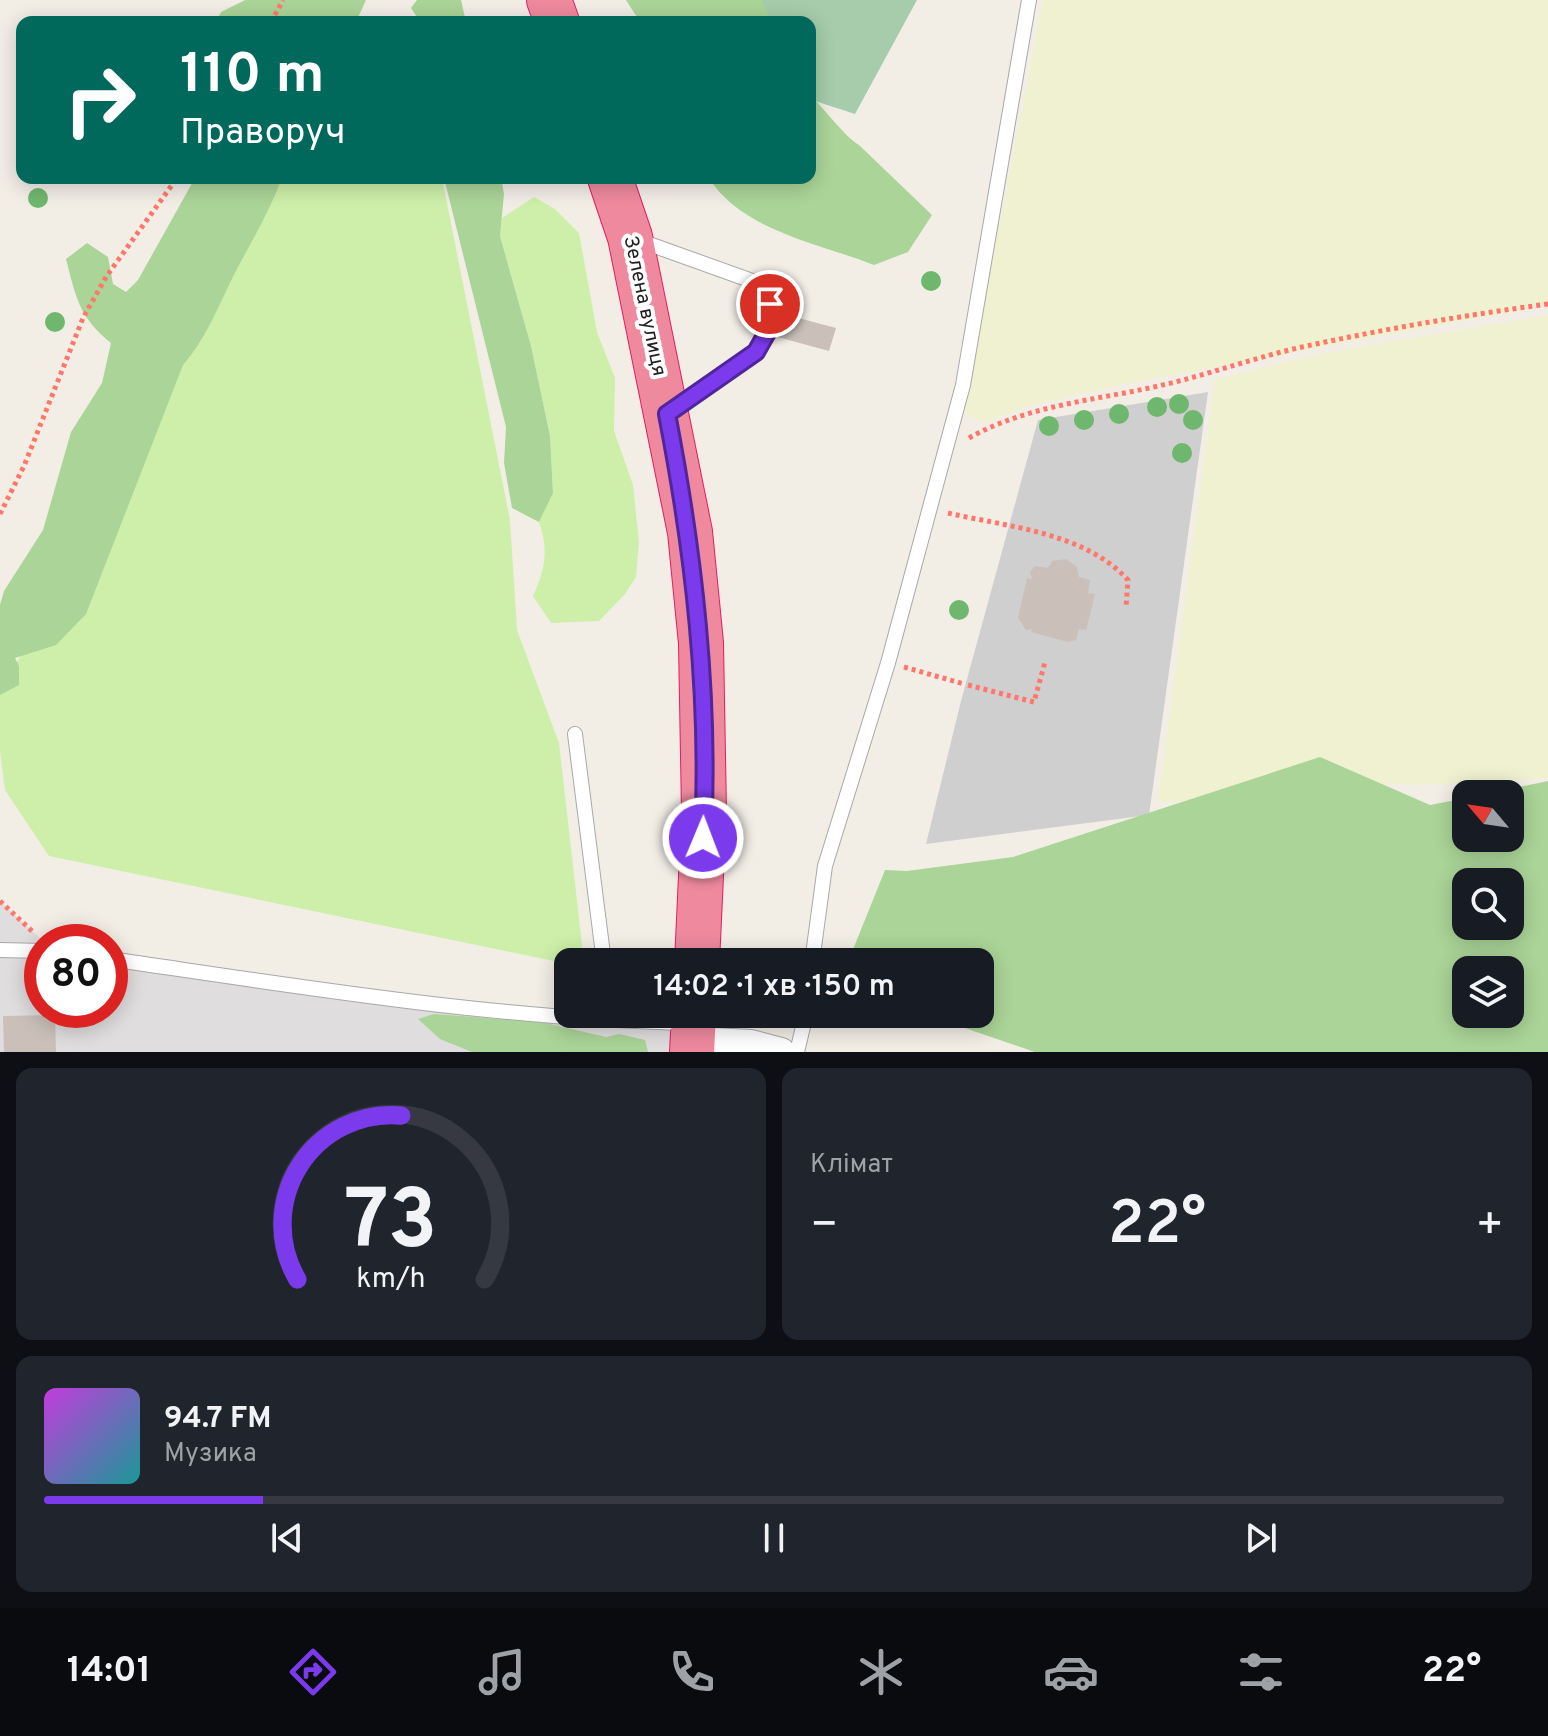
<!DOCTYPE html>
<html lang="uk">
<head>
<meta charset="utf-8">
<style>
	:root { --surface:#171b24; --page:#20242c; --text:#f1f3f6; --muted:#9ea1a6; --line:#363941; --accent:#7c3aed }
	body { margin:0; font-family:Overpass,sans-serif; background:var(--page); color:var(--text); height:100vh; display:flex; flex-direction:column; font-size:30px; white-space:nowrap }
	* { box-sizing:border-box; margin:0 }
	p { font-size:26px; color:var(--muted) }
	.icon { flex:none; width:44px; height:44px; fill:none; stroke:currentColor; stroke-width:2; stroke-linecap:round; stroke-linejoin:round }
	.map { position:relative; height:1052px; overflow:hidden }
	.drawer { display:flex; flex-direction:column; gap:16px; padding:16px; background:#0d0f14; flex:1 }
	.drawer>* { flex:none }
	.banner { position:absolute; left:16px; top:16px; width:800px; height:168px; border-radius:16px; box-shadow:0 4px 20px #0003; background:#00695c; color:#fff; overflow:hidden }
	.needle { width:52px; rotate:299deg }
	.fabs { position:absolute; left:1452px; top:780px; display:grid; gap:16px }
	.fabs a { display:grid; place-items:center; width:72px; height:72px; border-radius:16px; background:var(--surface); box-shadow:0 4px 20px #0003; font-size:40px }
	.speed { position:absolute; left:24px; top:924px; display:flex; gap:16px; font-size:40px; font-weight:700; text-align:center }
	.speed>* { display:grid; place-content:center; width:104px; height:104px; border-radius:50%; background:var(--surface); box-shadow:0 4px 20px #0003; line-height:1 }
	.speed .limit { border:12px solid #d22; background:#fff; color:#111 }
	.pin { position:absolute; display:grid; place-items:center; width:68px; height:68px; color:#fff; margin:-34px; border:4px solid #fff; border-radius:50%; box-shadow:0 2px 8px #0007 }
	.me { position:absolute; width:88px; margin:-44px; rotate:1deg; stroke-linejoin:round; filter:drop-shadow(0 0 6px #0008) }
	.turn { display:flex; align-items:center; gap:28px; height:168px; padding:0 32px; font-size:36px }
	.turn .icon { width:104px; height:104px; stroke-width:2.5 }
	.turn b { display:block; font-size:56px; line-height:68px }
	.big { font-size:60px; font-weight:600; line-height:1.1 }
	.drawer .widget { flex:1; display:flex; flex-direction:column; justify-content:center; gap:12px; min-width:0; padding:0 28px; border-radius:16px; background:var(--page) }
	.drawer .dial { align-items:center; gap:0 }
	.dial svg { height:208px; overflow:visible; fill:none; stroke:var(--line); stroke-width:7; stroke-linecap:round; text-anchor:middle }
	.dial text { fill:var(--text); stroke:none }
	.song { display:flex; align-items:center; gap:24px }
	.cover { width:96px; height:96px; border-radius:12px; background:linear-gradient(135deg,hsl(290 70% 55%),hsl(180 70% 35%)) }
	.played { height:8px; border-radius:4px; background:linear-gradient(90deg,var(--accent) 15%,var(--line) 15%) }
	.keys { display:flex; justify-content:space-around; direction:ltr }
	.heat { display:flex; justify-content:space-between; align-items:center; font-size:44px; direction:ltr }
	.drawer .tiles { flex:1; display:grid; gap:16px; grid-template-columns:1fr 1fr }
	.widget:last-child { grid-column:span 2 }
	.trip { position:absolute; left:554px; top:948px; width:440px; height:80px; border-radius:16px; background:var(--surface); box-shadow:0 4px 20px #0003; font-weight:600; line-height:80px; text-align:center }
	.menu { display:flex; height:128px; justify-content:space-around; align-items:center; background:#090b0e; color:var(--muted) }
	.menu .icon { width:56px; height:56px }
	.menu .active { color:var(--accent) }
	.menu b { font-size:36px; color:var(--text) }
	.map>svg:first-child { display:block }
</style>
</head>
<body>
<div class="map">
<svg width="1548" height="1052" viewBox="0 0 1548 1052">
	<rect width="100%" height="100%" fill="#f2eee6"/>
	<path fill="#dfdddd" d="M0,901L44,942L42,1010H110V959L394,1001L694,1024L692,1052H0Z"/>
	<path fill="#cfcfcf" d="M1208,392L1149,815L926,844L961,701L1038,420Z"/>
	<g fill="#eff1d1">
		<path d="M1043,0H1548V305L1120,385L1029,406L984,423L966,414L961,398L1006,194Z"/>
		<path d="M1548,315V778L1420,785L1293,779L1230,801L1158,802L1215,379L1325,353Z"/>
	</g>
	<g fill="#cdefa9">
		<path d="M283,178H442L510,520L517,630L559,743L584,962L568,964L49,856L5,790L0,752V693Z"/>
		<path d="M534,197L555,209L579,233L597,332L615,378L614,431L633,485L639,542L636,577L625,594L599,621L551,623L533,596C545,569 549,550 539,522L553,492L550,436L531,346L500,236L502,218Z"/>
	</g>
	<g fill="#abd498" fill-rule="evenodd">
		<path d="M245,0H366L356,22H216L221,12Z"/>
		<path d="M417,0H461L466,22H420L411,8Z"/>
		<path d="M626,0H781L788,22H640Z"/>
		<path d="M810,95C824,108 845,137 859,145L932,215L908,252L874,265C819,243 742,231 709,178H810Z"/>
		<path d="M195,178H282C270,210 254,237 238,267C220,301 209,335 183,365L86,614L56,645L15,658L19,666V685L0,695V605L4,591L43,530L71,432L102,383L111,343C79,317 76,298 66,259L87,243L108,257L113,284L126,292L138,280Z"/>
		<path d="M444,178H501L504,194L500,236L531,346L550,436L553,493L539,522L512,508L504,463L506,427Z"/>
		<path d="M1320,757L1430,805L1466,798V838H1510V794H1485L1548,781V1052H1035L924,1014H980V962H858L852,952L885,870L907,871L1013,857ZM1510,882V926H1466V882ZM1510,970V1014H1466V970Z"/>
		<path d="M434,1014L541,1022L606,1037L619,1034L645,1040L648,1052H472L440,1039L418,1019Z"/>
	</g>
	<path fill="#a6ccab" d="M761,0H917L855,114L812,100L810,22H772Z"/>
	<g fill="#cac0b9">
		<path d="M754,306L836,328L829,351L748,329Z"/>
		<path d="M1066,559L1077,567L1079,577L1090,580L1088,593L1095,594L1086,630L1079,629L1076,640L1068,642L1031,632L1032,629L1026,630L1018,618L1027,578L1032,579L1030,572L1035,566L1048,568L1052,561Z"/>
		<path d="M55,1015L56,1052H4L3,1016Z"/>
	</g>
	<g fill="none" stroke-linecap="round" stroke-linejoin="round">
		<defs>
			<g id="lane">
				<path d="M638,240L766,286L773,322L756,352L671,411"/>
				<path d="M575,734L604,962"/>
				<path d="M0,950L42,951"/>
				<path d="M110,959C303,987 495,1019 689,1023"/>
				<path d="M812,962L825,866L888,663L963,385L1029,0"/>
				<path d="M797,1052L806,1014"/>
			</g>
			<path id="street" d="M693,1041L751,1044L781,1052"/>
			<g id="highway">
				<path d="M549,0L557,22"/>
				<path d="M610,178L630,237L690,532L701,643L704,812L697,962"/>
				<path d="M692,1052L694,1014"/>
			</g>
		</defs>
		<use href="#lane" stroke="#a8a8a8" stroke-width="16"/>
		<use href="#street" stroke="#a8a8a8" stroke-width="30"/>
		<use href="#highway" stroke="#e81b65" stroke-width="46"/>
		<g stroke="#ff776a" stroke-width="5" stroke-dasharray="4 4" stroke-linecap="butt">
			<path d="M271,22L283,0"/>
			<path d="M969,438C1029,404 1101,400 1167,384C1213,373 1257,357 1302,347C1384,329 1466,315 1548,304"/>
			<path d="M948,513C1008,527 1084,532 1128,580L1126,607"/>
			<path d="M0,514L24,466L83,318L106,277L177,178"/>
			<path d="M904,667L964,684"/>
			<path d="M968,685L1034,702L1045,662"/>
			<path d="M0,901L34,933"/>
		</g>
		<use href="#lane" stroke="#fff" stroke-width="14"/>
		<use href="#street" stroke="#fff" stroke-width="28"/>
		<use href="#highway" stroke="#ee899e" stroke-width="44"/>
	</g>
	<g fill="#6fb76e">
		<circle cx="38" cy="198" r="10"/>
		<circle cx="931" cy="281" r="10"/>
		<circle cx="55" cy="322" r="10"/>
		<circle cx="1179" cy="404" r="10"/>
		<circle cx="1157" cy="407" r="10"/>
		<circle cx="1119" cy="414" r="10"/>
		<circle cx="1084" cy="420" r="10"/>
		<circle cx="1193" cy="420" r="10"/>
		<circle cx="1049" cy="426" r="10"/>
		<circle cx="1182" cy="453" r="10"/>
		<circle cx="959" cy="610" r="10"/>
	</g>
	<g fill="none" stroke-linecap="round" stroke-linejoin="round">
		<defs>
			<path id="route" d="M703,838C710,694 694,554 667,414L756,352L773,322L770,304"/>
		</defs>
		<use href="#route" stroke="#51269a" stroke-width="20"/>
		<use href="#route" stroke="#7c3aed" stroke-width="14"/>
	</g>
	<g text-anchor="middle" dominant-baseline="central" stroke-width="8" stroke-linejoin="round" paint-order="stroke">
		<g font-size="20" fill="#212121" stroke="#fff">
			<text transform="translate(644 306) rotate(78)">Зелена вулиця</text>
		</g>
	</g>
</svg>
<div class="fabs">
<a><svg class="needle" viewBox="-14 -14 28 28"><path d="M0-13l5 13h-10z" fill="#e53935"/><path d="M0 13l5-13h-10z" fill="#9ea1a6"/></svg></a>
<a><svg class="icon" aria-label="search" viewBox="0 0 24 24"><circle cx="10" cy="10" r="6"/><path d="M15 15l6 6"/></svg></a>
<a><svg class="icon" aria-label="layers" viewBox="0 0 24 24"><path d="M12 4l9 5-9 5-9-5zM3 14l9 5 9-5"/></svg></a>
</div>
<div class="speed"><div class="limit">80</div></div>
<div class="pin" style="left:770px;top:304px;background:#d93025"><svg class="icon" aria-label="arrive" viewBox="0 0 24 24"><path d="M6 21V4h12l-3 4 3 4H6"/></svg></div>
<svg class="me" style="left:703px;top:838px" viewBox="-20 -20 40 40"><circle r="17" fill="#7c3aed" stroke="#fff" stroke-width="3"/><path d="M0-11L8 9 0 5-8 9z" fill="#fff"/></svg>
<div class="trip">14:02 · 1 хв · 150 m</div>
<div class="banner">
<div class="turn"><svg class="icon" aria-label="right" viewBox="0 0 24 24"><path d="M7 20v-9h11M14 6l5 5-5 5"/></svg><div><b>110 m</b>Праворуч</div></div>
</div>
</div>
<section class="drawer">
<div class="tiles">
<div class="widget dial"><svg viewBox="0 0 100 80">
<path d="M14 69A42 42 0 1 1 86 69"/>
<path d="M14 69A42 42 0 0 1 54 6" stroke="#7c3aed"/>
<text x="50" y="56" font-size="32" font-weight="700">73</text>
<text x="50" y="72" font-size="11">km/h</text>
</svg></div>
<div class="widget"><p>Клімат</p>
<div class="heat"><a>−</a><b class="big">22°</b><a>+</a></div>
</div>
<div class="widget">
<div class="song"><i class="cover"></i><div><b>94.7 FM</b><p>Музика</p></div></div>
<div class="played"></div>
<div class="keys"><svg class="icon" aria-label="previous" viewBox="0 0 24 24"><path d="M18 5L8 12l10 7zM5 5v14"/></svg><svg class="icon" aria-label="pause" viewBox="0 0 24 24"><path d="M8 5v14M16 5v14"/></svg><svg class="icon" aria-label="next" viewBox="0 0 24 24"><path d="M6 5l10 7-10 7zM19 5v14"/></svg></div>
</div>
</div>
</section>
<nav class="menu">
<b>14:01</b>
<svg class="icon active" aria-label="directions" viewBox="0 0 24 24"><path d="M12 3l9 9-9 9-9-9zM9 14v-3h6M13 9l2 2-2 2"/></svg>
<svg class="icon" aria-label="music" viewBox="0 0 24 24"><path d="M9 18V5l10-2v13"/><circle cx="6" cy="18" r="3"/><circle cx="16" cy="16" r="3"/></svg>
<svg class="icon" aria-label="phone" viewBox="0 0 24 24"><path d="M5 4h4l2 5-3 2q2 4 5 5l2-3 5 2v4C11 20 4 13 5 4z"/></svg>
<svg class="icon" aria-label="climate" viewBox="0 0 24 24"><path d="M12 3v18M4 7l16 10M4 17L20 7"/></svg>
<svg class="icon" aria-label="car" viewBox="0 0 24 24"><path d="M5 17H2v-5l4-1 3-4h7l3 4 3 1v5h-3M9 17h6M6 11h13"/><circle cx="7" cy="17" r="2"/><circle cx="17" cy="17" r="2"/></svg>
<svg class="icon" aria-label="filters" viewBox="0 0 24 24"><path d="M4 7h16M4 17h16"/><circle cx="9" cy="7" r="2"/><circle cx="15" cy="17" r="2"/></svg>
<b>22°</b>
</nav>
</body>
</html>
